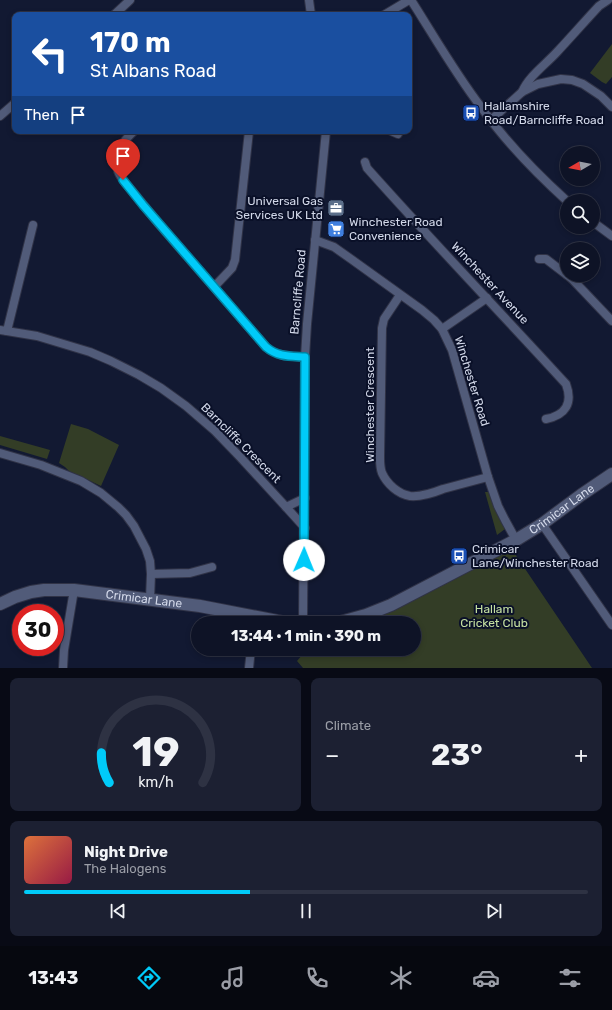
<!DOCTYPE html>
<html lang="en">
<head>
<meta charset="utf-8">
<style>
	:root { --surface:#0e1326; --page:#1c2032; --text:#f1f3f6; --muted:#9b9ea7; --line:#2e3243; --accent:#00cbf9 }
	body { margin:0; font-family:Rubik,sans-serif; background:var(--page); color:var(--text); height:100vh; display:flex; flex-direction:column; font-size:15px; white-space:nowrap }
	* { box-sizing:border-box; margin:0 }
	p { font-size:13px; color:var(--muted) }
	.icon { flex:none; width:22px; height:22px; fill:none; stroke:currentColor; stroke-width:2; stroke-linecap:round; stroke-linejoin:round }
	.map { position:relative; height:668px; overflow:hidden }
	.sheet { display:flex; flex-direction:column; gap:10px; padding:10px; background:#080a15; flex:1 }
	.sheet>* { flex:none }
	.top-card { position:absolute; left:12px; top:12px; width:400px; height:122px; border-radius:8px; box-shadow:0 2px 6px #0003,0 0 0 1px var(--line); background:#1a4fa0; color:#fff; overflow:hidden }
	.needle { width:26px; rotate:260deg }
	.buttons { position:absolute; left:560px; top:146px; display:grid; gap:8px }
	.buttons a { display:grid; place-items:center; width:40px; height:40px; border-radius:50%; background:var(--surface); box-shadow:0 2px 6px #0003,0 0 0 1px var(--line); font-size:20px }
	.speed { position:absolute; left:12px; top:604px; display:flex; gap:8px; font-size:20px; font-weight:700; text-align:center }
	.speed>* { display:grid; place-content:center; width:52px; height:52px; border-radius:50%; background:var(--surface); box-shadow:0 2px 6px #0003,0 0 0 1px var(--line); line-height:1 }
	.speed .limit { border:6px solid #d22; background:#fff; color:#111 }
	.pin { position:absolute; display:grid; place-items:center; width:34px; height:34px; color:#fff; margin:-41px -17px; border-radius:50% 50% 50% 0; rotate:-45deg; box-shadow:0 0 4px #0007 }
	.pin .icon { rotate:45deg }
	.me { position:absolute; width:44px; margin:-22px; rotate:1deg; stroke-linejoin:round; filter:drop-shadow(0 0 3px #0008) }
	.turn { display:flex; align-items:center; gap:14px; height:84px; padding:0 12px; font-size:18px }
	.turn .icon { width:52px; height:52px; stroke-width:2.5 }
	.turn b { display:block; font-size:28px; line-height:34px }
	.then { display:flex; align-items:center; height:38px; padding:0 12px; background:#0003; gap:8px; font-size:15px }
	.big { font-size:30px; font-weight:700; line-height:1.1 }
	.sheet .tile { flex:1; display:flex; flex-direction:column; justify-content:center; gap:6px; min-width:0; padding:0 14px; border-radius:8px; background:var(--page) }
	.sheet .dial { align-items:center; gap:0 }
	.dial svg { height:104px; overflow:visible; fill:none; stroke:var(--line); stroke-width:7; stroke-linecap:round; text-anchor:middle }
	.dial text { fill:var(--text); stroke:none }
	.song { display:flex; align-items:center; gap:12px }
	.cover { width:48px; height:48px; border-radius:6px; background:linear-gradient(135deg,hsl(20 70% 55%),hsl(340 70% 35%)) }
	.played { height:4px; border-radius:2px; background:linear-gradient(90deg,var(--accent) 40%,var(--line) 40%) }
	.keys { display:flex; justify-content:space-around; direction:ltr }
	.heat { display:flex; justify-content:space-between; align-items:center; font-size:22px; direction:ltr }
	.sheet .tiles { flex:1; display:grid; gap:10px; grid-template-columns:1fr 1fr }
	.tile:last-child { grid-column:span 2 }
	.trip { position:absolute; left:191px; top:616px; width:230px; height:40px; border-radius:20px; background:var(--surface); box-shadow:0 2px 6px #0003,0 0 0 1px var(--line); font-weight:700; line-height:40px; text-align:center }
	.tabs { display:flex; height:64px; justify-content:space-around; align-items:center; background:#06080f; color:var(--muted) }
	.tabs .icon { width:28px; height:28px }
	.tabs .active { color:var(--accent) }
	.tabs b { font-size:18px; color:var(--text) }
	.map>svg:first-child { display:block }
</style>
</head>
<body>
<div class="map">
<svg width="612" height="668" viewBox="0 0 612 668">
	<rect width="100%" height="100%" fill="#121932"/>
	<g fill="#333d26">
		<path d="M612,44V77L606,84L602,82L590,73Z"/>
		<path d="M71,424L88,429L119,445L101,486L69,471L65,467L59,463Z"/>
		<path d="M0,436L50,450L47,459L0,445Z"/>
		<path d="M485,492H489L497,514L505,529L497,535Z"/>
		<path d="M511,548L592,668H303L297,661L307,649H414V623H355Z"/>
	</g>
	<g fill="none" stroke-linecap="round" stroke-linejoin="round">
		<defs>
			<g id="street">
				<path d="M309,0L311,15"/>
				<path d="M411,0C434,36 455,73 481,107C506,142 536,173 567,201"/>
				<path d="M114,15L130,0"/>
				<path d="M384,15L409,0"/>
				<path d="M522,92C529,76 545,65 557,52C571,37 585,21 599,6L608,0"/>
				<path d="M0,116L15,103"/>
				<path d="M491,120L522,92L538,84L561,79L572,80L583,84L601,96L612,107"/>
				<path d="M134,131C122,142 113,155 118,171C121,179 127,185 132,191C141,202 150,213 159,224C195,265 230,306 266,347C278,357 290,356 305,357"/>
				<path d="M391,131L398,134"/>
				<path d="M365,162L367,168C432,241 500,312 566,384C573,403 566,415 546,419"/>
				<path d="M593,222L612,236"/>
				<path d="M315,240L334,247L351,259L422,310L434,320L442,329L452,350L488,477L498,506L505,520L516,540"/>
				<path d="M539,259H546L567,275"/>
				<path d="M567,275L573,280L612,321"/>
				<path d="M214,287L232,268L235,260L249,131"/>
				<path d="M400,295L384,319L382,328L380,457C380,462 380,468 382,473C387,484 398,494 410,496C421,497 433,493 443,489C458,485 473,481 488,477"/>
				<path d="M442,329L487,298"/>
				<path d="M0,330L37,336L90,352L111,361L139,375L161,388L186,406L215,431L241,458L286,507L305,498"/>
				<path d="M7,331L33,225"/>
				<path d="M0,453L41,465L81,481L101,493L118,507L126,515L134,526L146,549L150,561L151,574L150,599"/>
				<path d="M286,507L305,528"/>
				<path d="M542,524L612,625"/>
				<path d="M151,574L190,573L212,567"/>
				<path d="M303,623L305,357L307,324L326,131"/>
				<path d="M63,668L64,650L74,590"/>
				<path d="M249,668L251,649"/>
			</g>
			<g id="secondary">
				<path id="s1" d="M0,604L15,597L31,592L44,590H74L200,606L288,623"/>
				<path id="s2" d="M337,623L366,615L391,605L516,540L542,524L581,495L612,474"/>
			</g>
		</defs>
		<use href="#street" stroke="#303347" stroke-width="10"/>
		<use href="#secondary" stroke="#303347" stroke-width="14"/>
		<use href="#street" stroke="#515b79" stroke-width="8"/>
		<use href="#secondary" stroke="#515b79" stroke-width="12"/>
	</g>
	<g fill="none" stroke-linecap="round" stroke-linejoin="round">
		<defs>
			<path id="route" d="M123,180L143,205L266,347C278,357 290,356 305,357L304,560"/>
		</defs>
		<use href="#route" stroke="#0084a2" stroke-width="10"/>
		<use href="#route" stroke="#00cbf9" stroke-width="7"/>
	</g>
	<defs>
		<symbol id="bus-square" viewBox="-11 -11 22 22"><rect x="-9" y="-9" width="18" height="18" rx="4" fill="#1a4fb4" stroke="#0a1028"/><path d="M-5-6H5V4H4V6H2V4H-2V6H-4V4H-5ZM-3.5-4V0h7V-4ZM-3.5 1.2v1.5H-2V1.2ZM2 1.2v1.5H3.5V1.2Z" fill="#fff"/></symbol>
		<symbol id="office-square" viewBox="-11 -11 22 22"><rect x="-9" y="-9" width="18" height="18" rx="4" fill="#5c6f8a" stroke="#0a1028"/><path d="M-6-3h4V-5.5h4V-3h4V5H-6ZM-1-4.5V-3h2v-1.5ZM-6 0V1H6V0Z" fill="#fff"/></symbol>
		<symbol id="supermarket-square" viewBox="-11 -11 22 22"><rect x="-9" y="-9" width="18" height="18" rx="4" fill="#3f7fe0" stroke="#0a1028"/><path d="M-6-5.5h2.5l.6 2H6L4.5 2H-2.5L-4.4-4H-6ZM-1.5 3.2a1.3 1.3 0 1 0 .1 0ZM3 3.2a1.3 1.3 0 1 0 .1 0Z" fill="#fff"/></symbol>
	</defs>
	<g fill-rule="evenodd">
		<use href="#bus-square" x="461" y="103" width="20" height="20"/>
		<use href="#office-square" x="326" y="198" width="20" height="20"/>
		<use href="#supermarket-square" x="326" y="219" width="20" height="20"/>
		<use href="#bus-square" x="449" y="546" width="20" height="20"/>
	</g>
	<g text-anchor="middle" dominant-baseline="central" stroke-width="4" stroke-linejoin="round" paint-order="stroke">
		<g font-size="12" fill="#d2d8e9" stroke="#0a1028" text-anchor="start">
			<text x="484" y="106">Hallamshire<tspan x="484" dy="14">Road/Barncliffe Road</tspan></text>
			<text x="323" y="201" text-anchor="end">Universal Gas<tspan x="323" dy="14">Services UK Ltd</tspan></text>
			<text x="349" y="222">Winchester Road<tspan x="349" dy="14">Convenience</tspan></text>
			<text x="472" y="549">Crimicar<tspan x="472" dy="14">Lane/Winchester Road</tspan></text>
		</g>
		<g font-size="12" fill="#d2d8e9" stroke="#0a1028">
			<text transform="translate(490 283) rotate(47)">Winchester Avenue</text>
			<text transform="translate(298 292) rotate(-85)">Barncliffe Road</text>
			<text transform="translate(472 381) rotate(73)">Winchester Road</text>
			<text transform="translate(370 405) rotate(-90)">Winchester Crescent</text>
			<text transform="translate(241 443) rotate(45)">Barncliffe Crescent</text>
			<text stroke="none"><textPath href="#s2" startOffset="253">Crimicar Lane</textPath></text>
			<text stroke="none"><textPath href="#s1" startOffset="147">Crimicar Lane</textPath></text>
		</g>
		<g font-size="12" fill="#c5e0a1" stroke="#0a1028">
			<text x="494" y="609">Hallam<tspan x="494" dy="14">Cricket Club</tspan></text>
		</g>
	</g>
</svg>
<div class="buttons">
<a><svg class="needle" viewBox="-14 -14 28 28"><path d="M0-13l5 13h-10z" fill="#e53935"/><path d="M0 13l5-13h-10z" fill="#9b9ea7"/></svg></a>
<a><svg class="icon" aria-label="search" viewBox="0 0 24 24"><circle cx="10" cy="10" r="6"/><path d="M15 15l6 6"/></svg></a>
<a><svg class="icon" aria-label="layers" viewBox="0 0 24 24"><path d="M12 4l9 5-9 5-9-5zM3 14l9 5 9-5"/></svg></a>
</div>
<div class="speed"><div class="limit">30</div></div>
<div class="pin" style="left:123px;top:180px;background:#d93025"><svg class="icon" aria-label="arrive" viewBox="0 0 24 24"><path d="M6 21V4h12l-3 4 3 4H6"/></svg></div>
<svg class="me" style="left:304px;top:560px" viewBox="-20 -20 40 40"><circle r="19" fill="#fff"/><path d="M0-13L10 11 0 6-10 11z" fill="#00cbf9"/></svg>
<div class="trip">13:44 · 1 min · 390 m</div>
<div class="top-card">
<div class="turn"><svg class="icon" aria-label="left" viewBox="0 0 24 24"><path d="M17 20v-9H6M10 6l-5 5 5 5"/></svg><div><b>170 m</b>St Albans Road</div></div>
<div class="then">Then<svg class="icon" aria-label="arrive" viewBox="0 0 24 24"><path d="M6 21V4h12l-3 4 3 4H6"/></svg></div>
</div>
</div>
<section class="sheet">
<div class="tiles">
<div class="tile dial"><svg viewBox="0 0 100 80">
<path d="M14 69A42 42 0 1 1 86 69"/>
<path d="M14 69A42 42 0 0 1 8 46" stroke="#00cbf9"/>
<text x="50" y="56" font-size="32" font-weight="700">19</text>
<text x="50" y="72" font-size="11">km/h</text>
</svg></div>
<div class="tile"><p>Climate</p>
<div class="heat"><a>−</a><b class="big">23°</b><a>+</a></div>
</div>
<div class="tile">
<div class="song"><i class="cover"></i><div><b>Night Drive</b><p>The Halogens</p></div></div>
<div class="played"></div>
<div class="keys"><svg class="icon" aria-label="previous" viewBox="0 0 24 24"><path d="M18 5L8 12l10 7zM5 5v14"/></svg><svg class="icon" aria-label="pause" viewBox="0 0 24 24"><path d="M8 5v14M16 5v14"/></svg><svg class="icon" aria-label="next" viewBox="0 0 24 24"><path d="M6 5l10 7-10 7zM19 5v14"/></svg></div>
</div>
</div>
</section>
<nav class="tabs">
<b>13:43</b>
<svg class="icon active" aria-label="directions" viewBox="0 0 24 24"><path d="M12 3l9 9-9 9-9-9zM9 14v-3h6M13 9l2 2-2 2"/></svg>
<svg class="icon" aria-label="music" viewBox="0 0 24 24"><path d="M9 18V5l10-2v13"/><circle cx="6" cy="18" r="3"/><circle cx="16" cy="16" r="3"/></svg>
<svg class="icon" aria-label="phone" viewBox="0 0 24 24"><path d="M5 4h4l2 5-3 2q2 4 5 5l2-3 5 2v4C11 20 4 13 5 4z"/></svg>
<svg class="icon" aria-label="climate" viewBox="0 0 24 24"><path d="M12 3v18M4 7l16 10M4 17L20 7"/></svg>
<svg class="icon" aria-label="car" viewBox="0 0 24 24"><path d="M5 17H2v-5l4-1 3-4h7l3 4 3 1v5h-3M9 17h6M6 11h13"/><circle cx="7" cy="17" r="2"/><circle cx="17" cy="17" r="2"/></svg>
<svg class="icon" aria-label="filters" viewBox="0 0 24 24"><path d="M4 7h16M4 17h16"/><circle cx="9" cy="7" r="2"/><circle cx="15" cy="17" r="2"/></svg>
</nav>
</body>
</html>
